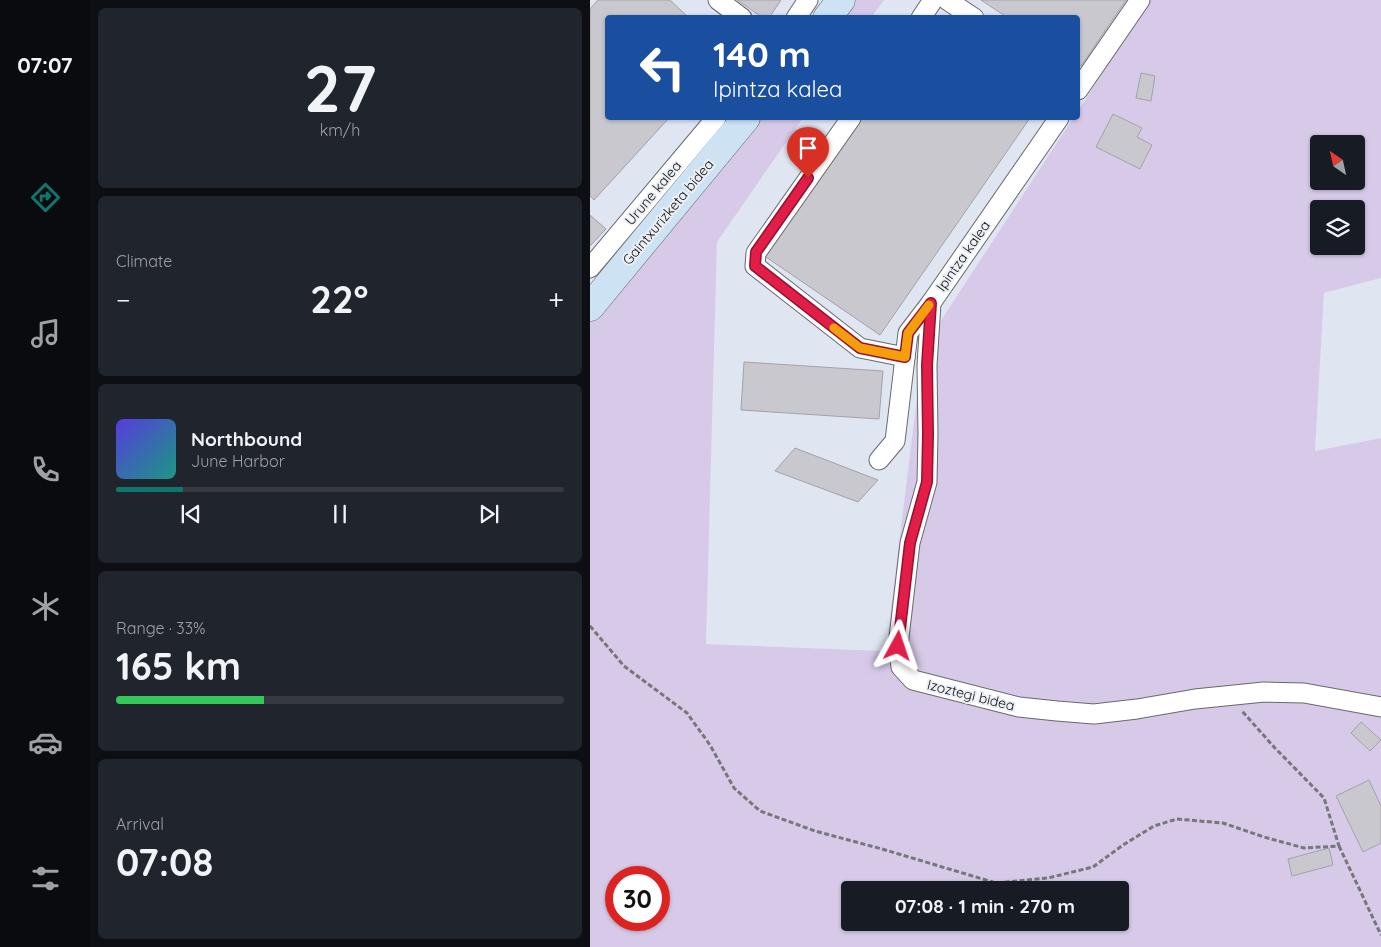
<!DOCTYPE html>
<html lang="en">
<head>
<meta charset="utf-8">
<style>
	:root { --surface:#171b24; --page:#20242c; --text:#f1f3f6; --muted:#9ea1a6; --line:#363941; --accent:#0f766e }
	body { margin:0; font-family:Quicksand,sans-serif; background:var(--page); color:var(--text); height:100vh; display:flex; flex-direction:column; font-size:19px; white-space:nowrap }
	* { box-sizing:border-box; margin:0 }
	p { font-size:16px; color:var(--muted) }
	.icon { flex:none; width:28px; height:28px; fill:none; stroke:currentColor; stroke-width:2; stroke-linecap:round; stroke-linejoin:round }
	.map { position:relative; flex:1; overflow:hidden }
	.drawer { display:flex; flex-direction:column; gap:8px; padding:8px; background:#0d0f14; width:500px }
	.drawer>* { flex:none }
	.banner { position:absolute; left:15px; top:15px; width:475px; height:105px; border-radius:5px; box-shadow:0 1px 4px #0004; background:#1a4fa0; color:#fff; overflow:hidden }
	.needle { width:32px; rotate:326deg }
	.fabs { position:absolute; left:720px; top:135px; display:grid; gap:10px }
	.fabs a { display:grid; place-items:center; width:55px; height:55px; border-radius:5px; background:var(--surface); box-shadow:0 1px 4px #0004; font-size:25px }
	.speed { position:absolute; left:15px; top:866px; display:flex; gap:10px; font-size:25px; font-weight:700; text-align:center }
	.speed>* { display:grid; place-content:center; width:65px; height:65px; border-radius:50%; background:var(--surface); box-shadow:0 1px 4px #0004; line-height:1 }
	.speed .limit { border:8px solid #d22; background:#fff; color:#111 }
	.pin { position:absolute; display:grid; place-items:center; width:42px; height:42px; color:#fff; margin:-51px -21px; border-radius:50% 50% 50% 0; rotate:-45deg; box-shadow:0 0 5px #0007 }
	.pin .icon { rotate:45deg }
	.me { position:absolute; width:55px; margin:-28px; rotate:5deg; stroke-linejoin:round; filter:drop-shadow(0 0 4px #0008) }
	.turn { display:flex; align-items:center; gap:18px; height:105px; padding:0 25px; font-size:22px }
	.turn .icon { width:65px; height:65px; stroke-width:2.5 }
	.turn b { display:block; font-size:35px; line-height:42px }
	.big { font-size:38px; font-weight:700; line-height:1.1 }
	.drawer .tile { flex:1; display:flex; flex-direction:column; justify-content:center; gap:8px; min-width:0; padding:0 18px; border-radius:8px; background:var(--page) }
	.drawer .dial { align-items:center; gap:0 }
	.dial b { font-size:65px; line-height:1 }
	.song { display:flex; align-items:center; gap:15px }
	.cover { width:60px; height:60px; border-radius:8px; background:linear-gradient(135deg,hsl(250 70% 55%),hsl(170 70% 35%)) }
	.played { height:5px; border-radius:2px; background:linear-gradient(90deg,var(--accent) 15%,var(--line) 15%) }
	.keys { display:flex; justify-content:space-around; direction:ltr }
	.heat { display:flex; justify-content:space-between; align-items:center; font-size:28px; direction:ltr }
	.charge { height:8px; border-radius:4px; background:linear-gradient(90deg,#34c759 33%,var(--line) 0) }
	.trip { position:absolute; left:251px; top:881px; width:288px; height:50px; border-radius:5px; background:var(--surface); box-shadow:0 1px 4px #0004; font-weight:700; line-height:50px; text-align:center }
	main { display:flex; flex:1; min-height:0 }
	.tabs { display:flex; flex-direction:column; width:90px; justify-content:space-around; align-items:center; background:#090b0e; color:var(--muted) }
	.tabs .icon { width:35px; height:35px }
	.tabs .active { color:var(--accent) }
	.tabs b { font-size:22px; color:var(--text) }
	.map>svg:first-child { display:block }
</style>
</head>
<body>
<main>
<nav class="tabs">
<b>07:07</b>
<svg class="icon active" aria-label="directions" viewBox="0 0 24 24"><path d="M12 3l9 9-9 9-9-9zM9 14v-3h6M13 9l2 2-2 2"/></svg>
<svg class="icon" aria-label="music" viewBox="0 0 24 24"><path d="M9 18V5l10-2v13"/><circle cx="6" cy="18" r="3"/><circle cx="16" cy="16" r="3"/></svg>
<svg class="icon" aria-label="phone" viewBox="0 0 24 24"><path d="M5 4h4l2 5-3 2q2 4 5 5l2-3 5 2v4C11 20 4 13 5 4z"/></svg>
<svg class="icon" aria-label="climate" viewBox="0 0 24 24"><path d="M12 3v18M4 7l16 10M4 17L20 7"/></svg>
<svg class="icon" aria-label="car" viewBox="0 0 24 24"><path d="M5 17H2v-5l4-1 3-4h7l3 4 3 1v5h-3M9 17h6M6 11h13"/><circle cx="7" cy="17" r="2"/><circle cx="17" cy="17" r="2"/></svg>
<svg class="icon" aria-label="filters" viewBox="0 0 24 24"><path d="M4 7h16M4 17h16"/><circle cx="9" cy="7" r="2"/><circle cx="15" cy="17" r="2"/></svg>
</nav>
<section class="drawer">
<div class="tile dial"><b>27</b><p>km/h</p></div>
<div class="tile"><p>Climate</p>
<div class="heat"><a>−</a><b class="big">22°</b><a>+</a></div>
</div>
<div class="tile">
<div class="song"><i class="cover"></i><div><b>Northbound</b><p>June Harbor</p></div></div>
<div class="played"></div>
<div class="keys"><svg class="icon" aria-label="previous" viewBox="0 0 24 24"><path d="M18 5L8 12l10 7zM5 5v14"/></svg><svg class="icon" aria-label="pause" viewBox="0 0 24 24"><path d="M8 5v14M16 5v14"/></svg><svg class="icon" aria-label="next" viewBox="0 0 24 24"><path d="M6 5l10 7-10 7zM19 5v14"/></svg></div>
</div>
<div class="tile"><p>Range · 33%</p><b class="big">165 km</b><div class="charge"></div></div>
<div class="tile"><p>Arrival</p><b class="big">07:08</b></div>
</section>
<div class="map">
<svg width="791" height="947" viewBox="0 0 791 947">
	<rect width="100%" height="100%" fill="#eceff4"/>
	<g fill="#dfe5f1">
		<path d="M0,0H239L226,17L18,18V118H146L0,294Z"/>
		<path d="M294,0H559L488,111V18H282Z"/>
		<path d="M213,118H483L333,348L297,651L116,644L127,242Z"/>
		<path d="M791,278V438L725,451L734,293Z"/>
	</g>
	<g fill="#d6cae8" fill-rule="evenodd">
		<path d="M239,0H294L282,17L226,18Z"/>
		<path d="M559,0H791V278L734,293L725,451L791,438V947H0V294L146,118H213L127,242L116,644L296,651L333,348L483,118H488V111ZM729,144H766V181H729ZM729,209H766V246H729ZM26,878H69V920H26ZM260,890H530V922H260Z"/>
	</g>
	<g fill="#c8c8ce" stroke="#a2a3a8">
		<path d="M8,0H80L99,18H18V118H79L4,200L0,196V9Z"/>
		<path d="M147,0H191L179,18H173Z"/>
		<path d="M391,0H536L491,66L488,63V18H418Z"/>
		<path d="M551,73L565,76L561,101L546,98Z"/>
		<path d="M523,114L552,128L547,137L562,145L550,169L506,147Z"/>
		<path d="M268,118H440L290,335L173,255Z"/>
		<path d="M0,215L16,229L0,246Z"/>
		<path d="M154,362L293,371L289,419L151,410Z"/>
		<path d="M205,448L288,480L268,502L185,471Z"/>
		<path d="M771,722L791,740L780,751L761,733Z"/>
		<path d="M779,780L791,806V843L773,852L746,796Z"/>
		<path d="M739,848L743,865L702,876L698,859Z"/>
	</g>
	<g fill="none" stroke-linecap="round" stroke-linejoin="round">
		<defs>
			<g id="minor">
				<path d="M128,0L152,18"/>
				<path d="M357,0L384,18"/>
				<path d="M206,18L218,0"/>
				<path d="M331,18L343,0"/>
				<path d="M488,90L550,0"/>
				<path d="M261,118L166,253L165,266L270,348L315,357"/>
				<path d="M0,268L126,118"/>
				<path d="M341,303L337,365L338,434L337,482L320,543L308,646L311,667L323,680L429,707L467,711L504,714L547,709L605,699L674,692L714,693L791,707"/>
				<path d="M289,460L305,441L318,333L341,303L469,118"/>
			</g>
			<g id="secondary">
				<path d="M237,18L251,0"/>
				<path d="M0,307L156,118"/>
			</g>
		</defs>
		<use href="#minor" stroke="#67696d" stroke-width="21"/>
		<use href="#secondary" stroke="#67696d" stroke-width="29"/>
		<g stroke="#75777a" stroke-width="3" stroke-dasharray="5 2.5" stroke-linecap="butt">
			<path d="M0,626L34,666L97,713L120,745L144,788L170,811L225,831L292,849L406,883L458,878L503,867L533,845L564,826L587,819L633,823L674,837L714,848L749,846L734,798L684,747L652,711"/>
			<path d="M749,846L791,935"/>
		</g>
		<use href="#minor" stroke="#fff" stroke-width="19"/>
		<use href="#secondary" stroke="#cde3f3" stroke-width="28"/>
	</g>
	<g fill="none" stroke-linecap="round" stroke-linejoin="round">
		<defs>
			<path id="route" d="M218,178L166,252L165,266L270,348L315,357L318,333L341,303L337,365L338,434L337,482L320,543L308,646"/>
		</defs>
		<use href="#route" stroke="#92132f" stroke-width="12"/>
		<use href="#route" stroke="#e11d48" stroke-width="9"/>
		<path stroke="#f59e0b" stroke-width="9" d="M244,328L270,348L315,357L318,333L339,305"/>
	</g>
	<g text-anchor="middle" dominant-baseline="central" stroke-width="4" stroke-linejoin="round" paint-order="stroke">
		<g font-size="14" fill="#101112" stroke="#eceff4">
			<text transform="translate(63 193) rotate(-50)">Urune kalea</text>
			<text transform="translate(78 212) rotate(-50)">Gaintxurizketa bidea</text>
			<text transform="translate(373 256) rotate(-55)">Ipintza kalea</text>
			<text transform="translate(381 695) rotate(14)">Izoztegi bidea</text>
		</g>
	</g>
</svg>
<div class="fabs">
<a><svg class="needle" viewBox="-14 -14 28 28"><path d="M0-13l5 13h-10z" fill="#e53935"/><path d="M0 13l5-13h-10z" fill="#9ea1a6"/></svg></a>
<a><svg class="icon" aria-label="layers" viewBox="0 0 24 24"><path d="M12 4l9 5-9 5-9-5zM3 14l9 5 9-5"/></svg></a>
</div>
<div class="speed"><div class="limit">30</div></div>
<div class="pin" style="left:218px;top:178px;background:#d93025"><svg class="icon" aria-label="arrive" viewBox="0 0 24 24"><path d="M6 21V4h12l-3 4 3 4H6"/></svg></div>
<svg class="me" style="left:308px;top:646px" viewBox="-20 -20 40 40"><path d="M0-17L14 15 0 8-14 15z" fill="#e11d48" stroke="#fff" stroke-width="4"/></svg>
<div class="trip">07:08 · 1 min · 270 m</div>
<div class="banner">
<div class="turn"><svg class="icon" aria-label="left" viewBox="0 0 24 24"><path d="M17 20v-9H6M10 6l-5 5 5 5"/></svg><div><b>140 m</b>Ipintza kalea</div></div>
</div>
</div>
</main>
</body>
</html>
